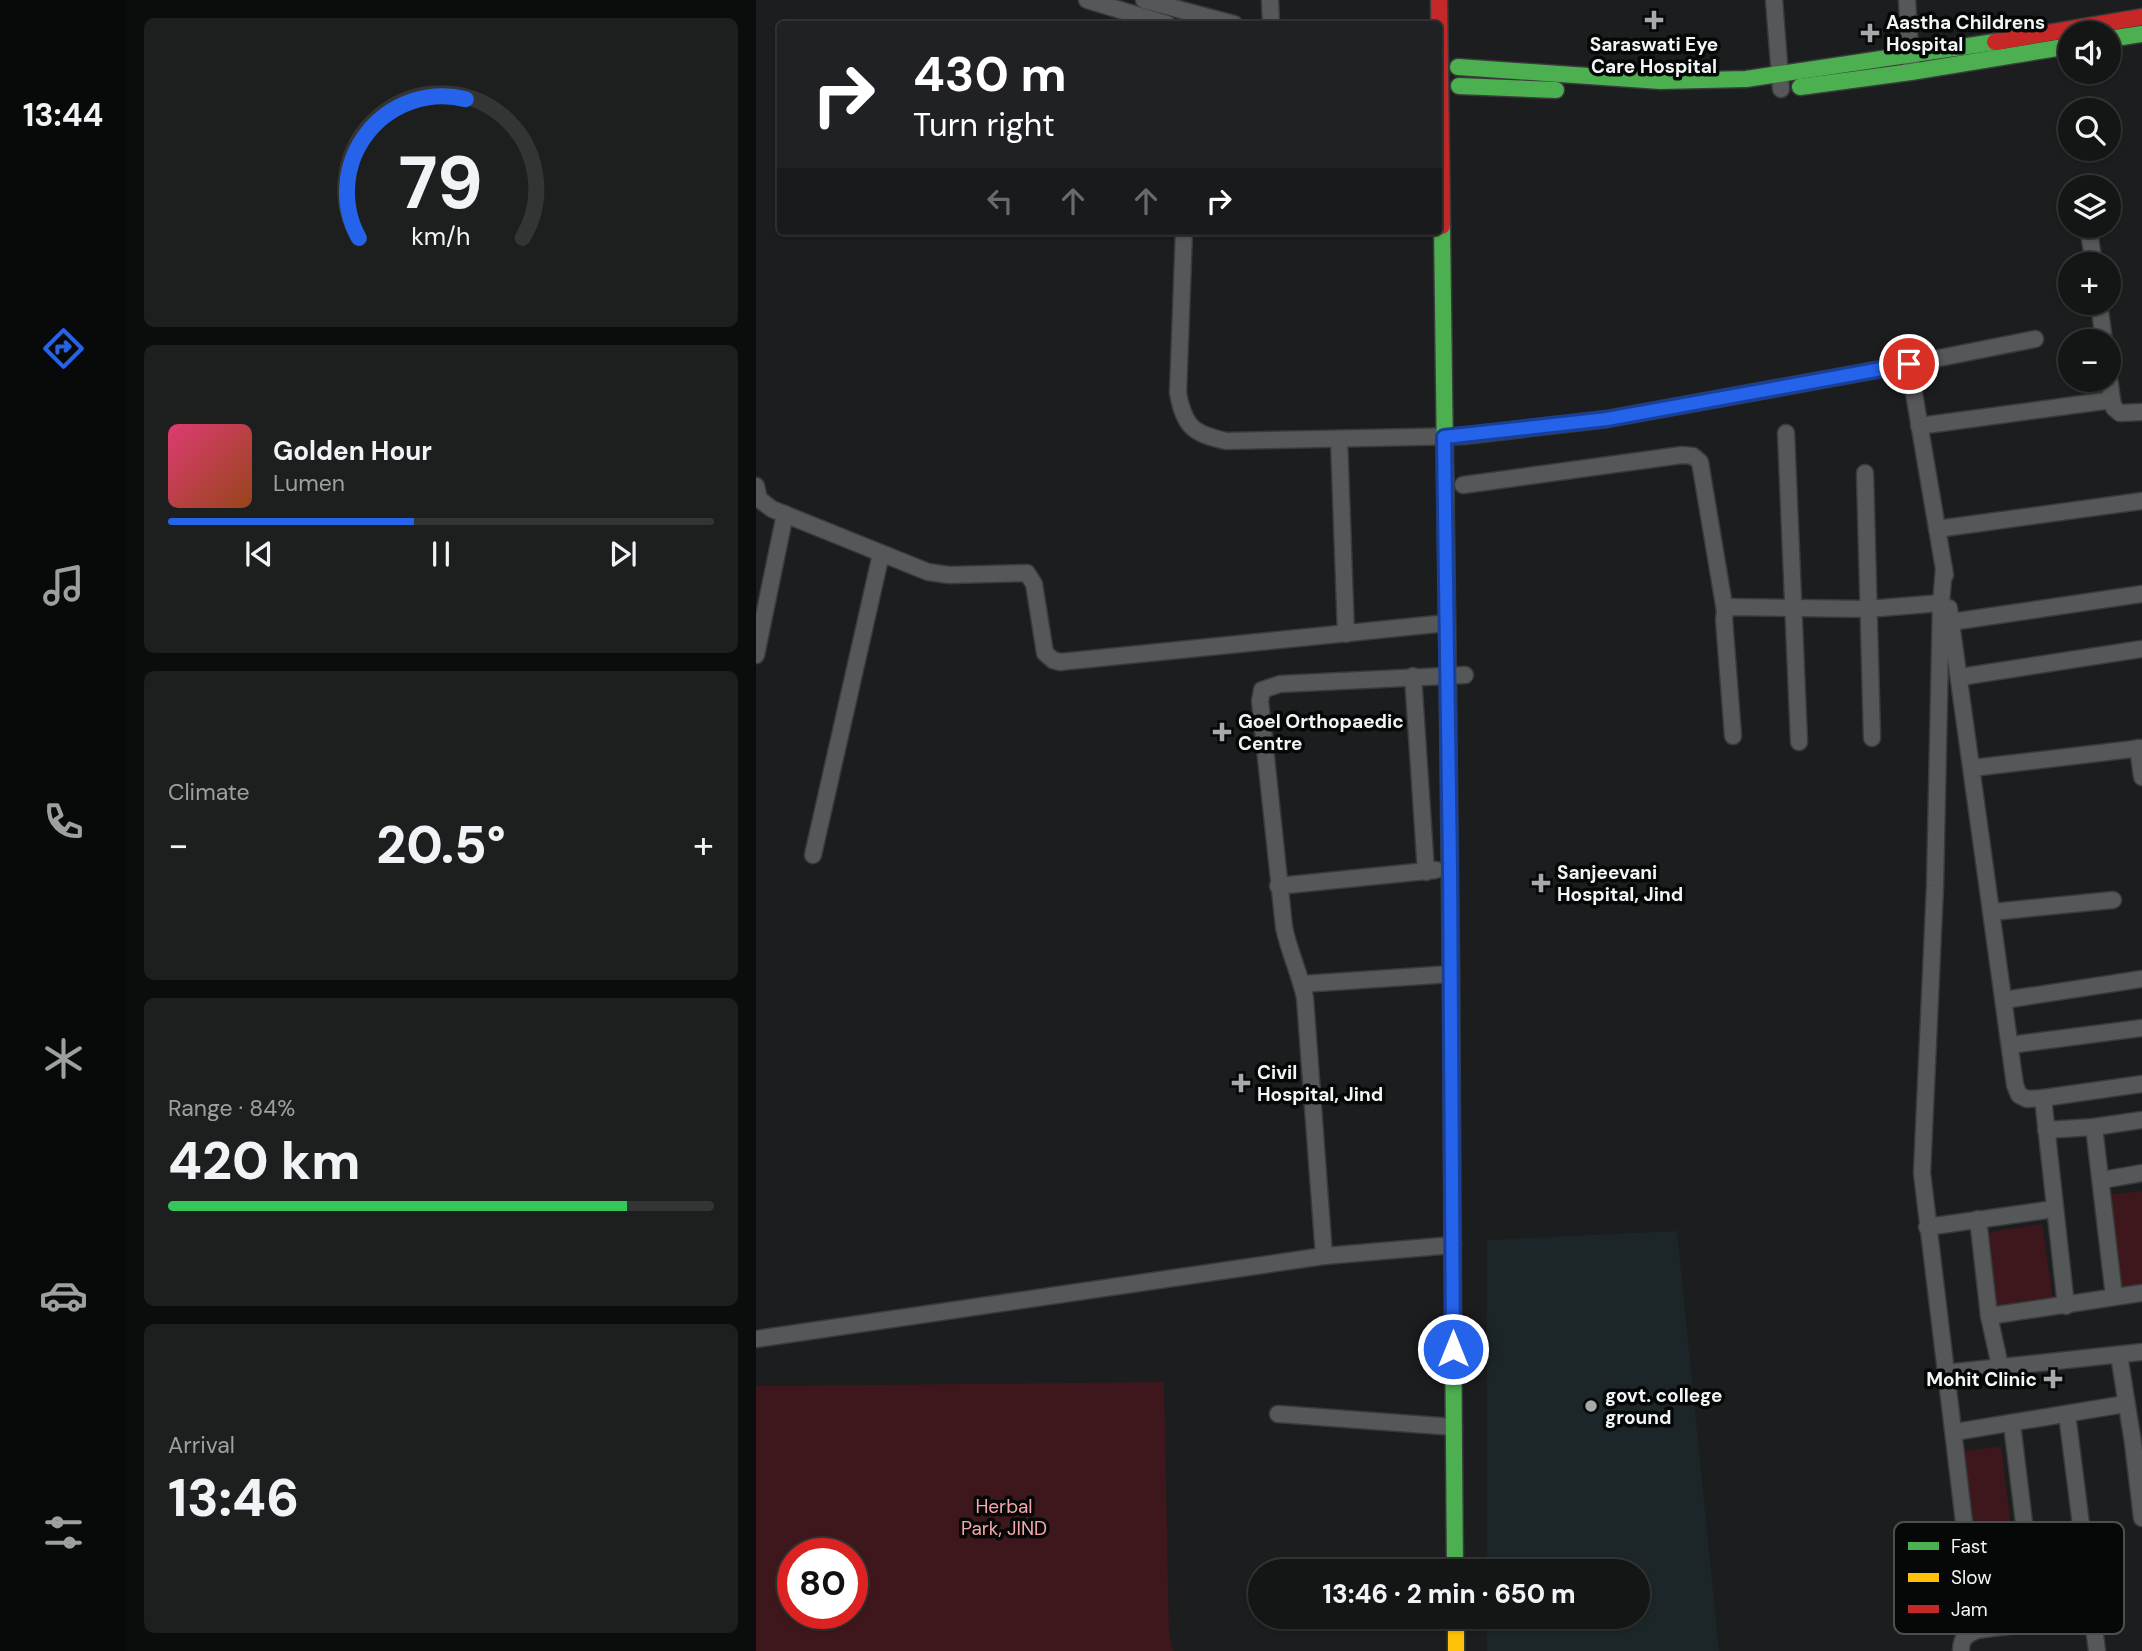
<!DOCTYPE html>
<html lang="en">
<head>
<meta charset="utf-8">
<style>
	:root { --surface:#141616; --page:#1d1f1f; --text:#f1f3f6; --muted:#9d9fa1; --line:#333535; --accent:#2563eb }
	body { margin:0; font-family:"DM Sans",sans-serif; background:var(--page); color:var(--text); height:100vh; display:flex; flex-direction:column; font-size:26px; white-space:nowrap }
	* { box-sizing:border-box; margin:0 }
	p { font-size:23px; color:var(--muted) }
	.icon { flex:none; width:38px; height:38px; fill:none; stroke:currentColor; stroke-width:2; stroke-linecap:round; stroke-linejoin:round }
	.map { position:relative; flex:1; overflow:hidden }
	.details { display:flex; flex-direction:column; gap:18px; padding:18px; background:#0b0c0c; width:630px }
	.details>* { flex:none }
	.top-card { position:absolute; left:21px; top:21px; width:665px; height:214px; border-radius:7px; box-shadow:0 2px 5px #0004,0 0 0 2px var(--line); background:#202124; color:#fff; overflow:hidden }
	.buttons { position:absolute; left:1302px; top:21px; display:grid; gap:14px }
	.buttons a { display:grid; place-items:center; width:63px; height:63px; border-radius:50%; background:var(--surface); box-shadow:0 2px 5px #0004,0 0 0 2px var(--line); font-size:35px }
	.speed { position:absolute; left:21px; top:1538px; display:flex; gap:14px; font-size:35px; font-weight:700; text-align:center }
	.speed>* { display:grid; place-content:center; width:91px; height:91px; border-radius:50%; background:var(--surface); box-shadow:0 2px 5px #0004,0 0 0 2px var(--line); line-height:1 }
	.speed .limit { border:10px solid #d22; background:#fff; color:#111 }
	.pin { position:absolute; display:grid; place-items:center; width:60px; height:60px; color:#fff; margin:-30px; border:4px solid #fff; border-radius:50%; box-shadow:0 2px 7px #0007 }
	.me { position:absolute; width:77px; margin:-38px; rotate:0deg; stroke-linejoin:round; filter:drop-shadow(0 0 5px #0008) }
	.turn { display:flex; align-items:center; gap:24px; height:147px; padding:0 21px; font-size:32px }
	.turn .icon { width:91px; height:91px; stroke-width:2.5 }
	.turn b { display:block; font-size:49px; line-height:60px }
	.lanes { display:flex; align-items:center; height:66px; padding:0 21px; background:#0003; justify-content:center; gap:35px; direction:ltr }
	.lanes .off { opacity:.35 }
	.big { font-size:52px; font-weight:800; line-height:1.1 }
	.details .tile { flex:1; display:flex; flex-direction:column; justify-content:center; gap:10px; min-width:0; padding:0 24px; border-radius:10px; background:var(--page) }
	.details .dial { align-items:center; gap:0 }
	.dial svg { height:182px; overflow:visible; fill:none; stroke:var(--line); stroke-width:7; stroke-linecap:round; text-anchor:middle }
	.dial text { fill:var(--text); stroke:none }
	.song { display:flex; align-items:center; gap:21px }
	.cover { width:84px; height:84px; border-radius:10px; background:linear-gradient(135deg,hsl(340 70% 55%),hsl(20 70% 35%)) }
	.played { height:7px; border-radius:4px; background:linear-gradient(90deg,var(--accent) 45%,var(--line) 45%) }
	.keys { display:flex; justify-content:space-around; direction:ltr }
	.heat { display:flex; justify-content:space-between; align-items:center; font-size:38px; direction:ltr }
	.charge { height:10px; border-radius:5px; background:linear-gradient(90deg,#34c759 84%,var(--line) 0) }
	.trip { position:absolute; left:492px; top:1559px; width:402px; height:70px; border-radius:35px; background:var(--surface); box-shadow:0 2px 5px #0004,0 0 0 2px var(--line); font-weight:800; line-height:70px; text-align:center }
	main { display:flex; flex:1; min-height:0 }
	.dock { display:flex; flex-direction:column; width:126px; justify-content:space-around; align-items:center; background:#080909; color:var(--muted) }
	.dock .icon { width:49px; height:49px }
	.dock .on { color:var(--accent) }
	.dock b { font-size:32px; color:var(--text) }
	.map>svg:first-child { display:block }
</style>
</head>
<body>
<main>
<nav class="dock">
<b>13:44</b>
<svg class="icon on" aria-label="directions" viewBox="0 0 24 24"><path d="M12 3l9 9-9 9-9-9zM9 14v-3h6M13 9l2 2-2 2"/></svg>
<svg class="icon" aria-label="music" viewBox="0 0 24 24"><path d="M9 18V5l10-2v13"/><circle cx="6" cy="18" r="3"/><circle cx="16" cy="16" r="3"/></svg>
<svg class="icon" aria-label="phone" viewBox="0 0 24 24"><path d="M5 4h4l2 5-3 2q2 4 5 5l2-3 5 2v4C11 20 4 13 5 4z"/></svg>
<svg class="icon" aria-label="climate" viewBox="0 0 24 24"><path d="M12 3v18M4 7l16 10M4 17L20 7"/></svg>
<svg class="icon" aria-label="car" viewBox="0 0 24 24"><path d="M5 17H2v-5l4-1 3-4h7l3 4 3 1v5h-3M9 17h6M6 11h13"/><circle cx="7" cy="17" r="2"/><circle cx="17" cy="17" r="2"/></svg>
<svg class="icon" aria-label="filters" viewBox="0 0 24 24"><path d="M4 7h16M4 17h16"/><circle cx="9" cy="7" r="2"/><circle cx="15" cy="17" r="2"/></svg>
</nav>
<section class="details">
<div class="tile dial"><svg viewBox="0 0 100 80">
<path d="M14 69A42 42 0 1 1 86 69"/>
<path d="M14 69A42 42 0 0 1 61 8" stroke="#2563eb"/>
<text x="50" y="56" font-size="32" font-weight="700">79</text>
<text x="50" y="72" font-size="11">km/h</text>
</svg></div>
<div class="tile">
<div class="song"><i class="cover"></i><div><b>Golden Hour</b><p>Lumen</p></div></div>
<div class="played"></div>
<div class="keys"><svg class="icon" aria-label="previous" viewBox="0 0 24 24"><path d="M18 5L8 12l10 7zM5 5v14"/></svg><svg class="icon" aria-label="pause" viewBox="0 0 24 24"><path d="M8 5v14M16 5v14"/></svg><svg class="icon" aria-label="next" viewBox="0 0 24 24"><path d="M6 5l10 7-10 7zM19 5v14"/></svg></div>
</div>
<div class="tile"><p>Climate</p>
<div class="heat"><a>−</a><b class="big">20.5°</b><a>+</a></div>
</div>
<div class="tile"><p>Range · 84%</p><b class="big">420 km</b><div class="charge"></div></div>
<div class="tile"><p>Arrival</p><b class="big">13:46</b></div>
</section>
<div class="map">
<svg width="1386" height="1651" viewBox="0 0 1386 1651">
	<rect width="100%" height="100%" fill="#1b1d1e"/>
	<path fill="#1c2629" d="M921,1231L963,1651H731V1617H882V1572L731,1571V1240Z"/>
	<g fill="#3e171c" fill-rule="evenodd">
		<path d="M1386,1191V1296L1363,1299L1350,1195Z"/>
		<path d="M1286,1224L1299,1313L1239,1322L1226,1233Z"/>
		<path d="M408,1382L413,1634L417,1651H0V1386ZM37,1554H96V1614H37Z"/>
		<path d="M1245,1446L1261,1573L1219,1578L1202,1452Z"/>
	</g>
	<g fill="none" stroke-linecap="round" stroke-linejoin="round">
		<defs>
			<g id="street">
				<path d="M331,0L411,24"/>
				<path d="M388,0L478,24"/>
				<path d="M514,0L515,24"/>
				<path d="M1018,0L1025,89"/>
				<path d="M1151,0L1155,66"/>
				<path d="M1332,226L1338,264"/>
				<path d="M428,231L422,393C428,427 438,434 470,441L707,436L851,419L1153,364L1279,339"/>
				<path d="M1343,303L1348,341"/>
				<path d="M1153,364L1189,575"/>
				<path d="M1353,378L1356,400L1358,408L1364,413L1386,412"/>
				<path d="M1163,426L1356,400"/>
				<path d="M1030,433L1043,742"/>
				<path d="M583,439L590,634"/>
				<path d="M1109,473L1116,738"/>
				<path d="M707,485L926,455L937,456L944,462L969,611"/>
				<path d="M0,486L3,499L16,509L172,572L193,575L271,573L278,584L289,653L297,660L304,662L691,623"/>
				<path d="M1181,529L1386,501"/>
				<path d="M1188,568L1185,603L1179,886L1166,1173L1221,1630"/>
				<path d="M1193,608L1259,1085L1263,1095L1271,1099L1287,1098L1386,1084"/>
				<path d="M1195,622L1386,594"/>
				<path d="M0,655L29,514"/>
				<path d="M657,676L670,872"/>
				<path d="M1204,677L1386,649"/>
				<path d="M977,736L968,619L969,611L975,607L1112,609L1185,603"/>
				<path d="M1382,748L1386,777"/>
				<path d="M1216,768L1386,748"/>
				<path d="M57,855L125,554"/>
				<path d="M522,886L680,870"/>
				<path d="M1236,912L1357,900"/>
				<path d="M546,984L695,974"/>
				<path d="M1248,1000L1386,979"/>
				<path d="M1254,1045L1386,1028"/>
				<path d="M1287,1098L1310,1306"/>
				<path d="M1338,1127L1358,1296"/>
				<path d="M1290,1130L1338,1127L1386,1120"/>
				<path d="M1346,1180L1386,1173"/>
				<path d="M1222,1219L1233,1316L1244,1366"/>
				<path d="M1171,1227L1298,1209"/>
				<path d="M568,1256L549,998C544,974 533,952 528,927L504,701L506,690L524,684L709,675"/>
				<path d="M1233,1316L1386,1293"/>
				<path d="M0,1339L568,1256L697,1245"/>
				<path d="M1363,1355L1377,1443L1386,1518"/>
				<path d="M1189,1373L1386,1352"/>
				<path d="M522,1414L698,1427"/>
				<path d="M1311,1414L1341,1651"/>
				<path d="M1256,1424L1273,1564"/>
				<path d="M1199,1432L1369,1404"/>
				<path d="M1213,1570L1329,1555"/>
				<path d="M1205,1651C1205,1638 1210,1635 1221,1630L1337,1615"/>
			</g>
			<g id="fast">
				<path d="M1353,39L1386,34"/>
				<path d="M702,67L904,81L990,79L1239,42"/>
				<path d="M703,86L800,90"/>
				<path d="M1044,87L1155,72L1314,46"/>
				<path d="M686,226L691,613"/>
				<path d="M697,1321L699,1572"/>
			</g>
			<g id="slow">
				<path d="M691,613L695,979"/>
				<path d="M700,1617V1651"/>
			</g>
			<g id="jam">
				<path d="M683,0L686,226"/>
				<path d="M1239,42L1386,17"/>
				<path d="M695,979L697,1321"/>
			</g>
		</defs>
		<use href="#street" stroke="#383a3b" stroke-width="19"/>
		<use href="#fast" stroke="#383a3b" stroke-width="19"/>
		<use href="#slow" stroke="#383a3b" stroke-width="19"/>
		<use href="#jam" stroke="#383a3b" stroke-width="19"/>
		<use href="#street" stroke="#555758" stroke-width="16"/>
		<use href="#fast" stroke="#4caf50" stroke-width="16"/>
		<use href="#slow" stroke="#ffc107" stroke-width="16"/>
		<use href="#jam" stroke="#c62828" stroke-width="16"/>
	</g>
	<g fill="none" stroke-linecap="round" stroke-linejoin="round">
		<defs>
			<path id="route" d="M697,1349L694,867L688,437L851,419L1153,364"/>
		</defs>
		<use href="#route" stroke="#184099" stroke-width="18"/>
		<use href="#route" stroke="#2563eb" stroke-width="12"/>
	</g>
	<g fill="#a7a9aa" stroke="#060808" stroke-width="2.5">
		<path d="M894.5 9.5h7v7h7v7h-7v7h-7v-7h-7v-7h7z"/>
		<path d="M1110.5 22.5h7v7h7v7h-7v7h-7v-7h-7v-7h7z"/>
		<path d="M462.5 721.5h7v7h7v7h-7v7h-7v-7h-7v-7h7z"/>
		<path d="M781.5 872.5h7v7h7v7h-7v7h-7v-7h-7v-7h7z"/>
		<path d="M481.5 1072.5h7v7h7v7h-7v7h-7v-7h-7v-7h7z"/>
		<path d="M1293.5 1368.5h7v7h7v7h-7v7h-7v-7h-7v-7h7z"/>
		<circle cx="835" cy="1406" r="7"/>
	</g>
	<g text-anchor="middle" dominant-baseline="central" stroke-width="7" stroke-linejoin="round" paint-order="stroke">
		<g font-size="19" font-weight="bold" fill="#f2f5f6" stroke="#060808" text-anchor="start">
			<text x="1130" y="22">Aastha Childrens<tspan x="1130" dy="22">Hospital</tspan></text>
			<text x="898" y="44" text-anchor="middle">Saraswati Eye<tspan x="898" dy="22">Care Hospital</tspan></text>
			<text x="482" y="721">Goel Orthopaedic<tspan x="482" dy="22">Centre</tspan></text>
			<text x="801" y="872">Sanjeevani<tspan x="801" dy="22">Hospital, Jind</tspan></text>
			<text x="501" y="1072">Civil<tspan x="501" dy="22">Hospital, Jind</tspan></text>
			<text x="1281" y="1379" text-anchor="end">Mohit Clinic</text>
			<text x="849" y="1395">govt. college<tspan x="849" dy="22">ground</tspan></text>
		</g>
		<g font-size="19" fill="#f7a7ac" stroke="#060808">
			<text x="248" y="1506">Herbal<tspan x="248" dy="22">Park, JIND</tspan></text>
		</g>
	</g>
	<rect x="1138" y="1522" width="230" height="112" rx="10" fill="#060808" stroke="#4d4f4f" stroke-width="2"/>
	<rect x="1152" y="1542" width="31" height="8" fill="#4caf50"/>
	<rect x="1152" y="1573" width="31" height="9" fill="#ffc107"/>
	<rect x="1152" y="1605" width="31" height="8" fill="#c62828"/>
	<g font-size="19" fill="#f2f5f6">
		<text x="1195" y="1553">Fast</text>
		<text x="1195" y="1584">Slow</text>
		<text x="1195" y="1616">Jam</text>
	</g>
</svg>
<div class="buttons">
<a><svg class="icon" aria-label="sound" viewBox="0 0 24 24"><path d="M4 9h4l5-4v14l-5-4H4zM17 9q2 3 0 6"/></svg></a>
<a><svg class="icon" aria-label="search" viewBox="0 0 24 24"><circle cx="10" cy="10" r="6"/><path d="M15 15l6 6"/></svg></a>
<a><svg class="icon" aria-label="layers" viewBox="0 0 24 24"><path d="M12 4l9 5-9 5-9-5zM3 14l9 5 9-5"/></svg></a>
<a>+</a>
<a>−</a>
</div>
<div class="speed"><div class="limit">80</div></div>
<div class="pin" style="left:1153px;top:364px;background:#d93025"><svg class="icon" aria-label="arrive" viewBox="0 0 24 24"><path d="M6 21V4h12l-3 4 3 4H6"/></svg></div>
<svg class="me" style="left:697px;top:1349px" viewBox="-20 -20 40 40"><circle r="17" fill="#2563eb" stroke="#fff" stroke-width="3"/><path d="M0-11L8 9 0 5-8 9z" fill="#fff"/></svg>
<div class="trip">13:46 · 2 min · 650 m</div>
<div class="top-card">
<div class="turn"><svg class="icon" aria-label="right" viewBox="0 0 24 24"><path d="M7 20v-9h11M14 6l5 5-5 5"/></svg><div><b>430 m</b>Turn right</div></div>
<div class="lanes"><svg class="icon off" aria-label="left" viewBox="0 0 24 24"><path d="M17 20v-9H6M10 6l-5 5 5 5"/></svg><svg class="icon off" aria-label="ahead" viewBox="0 0 24 24"><path d="M12 20V5M6 11l6-6 6 6"/></svg><svg class="icon off" aria-label="ahead" viewBox="0 0 24 24"><path d="M12 20V5M6 11l6-6 6 6"/></svg><svg class="icon" aria-label="right" viewBox="0 0 24 24"><path d="M7 20v-9h11M14 6l5 5-5 5"/></svg></div>
</div>
</div>
</main>
</body>
</html>
